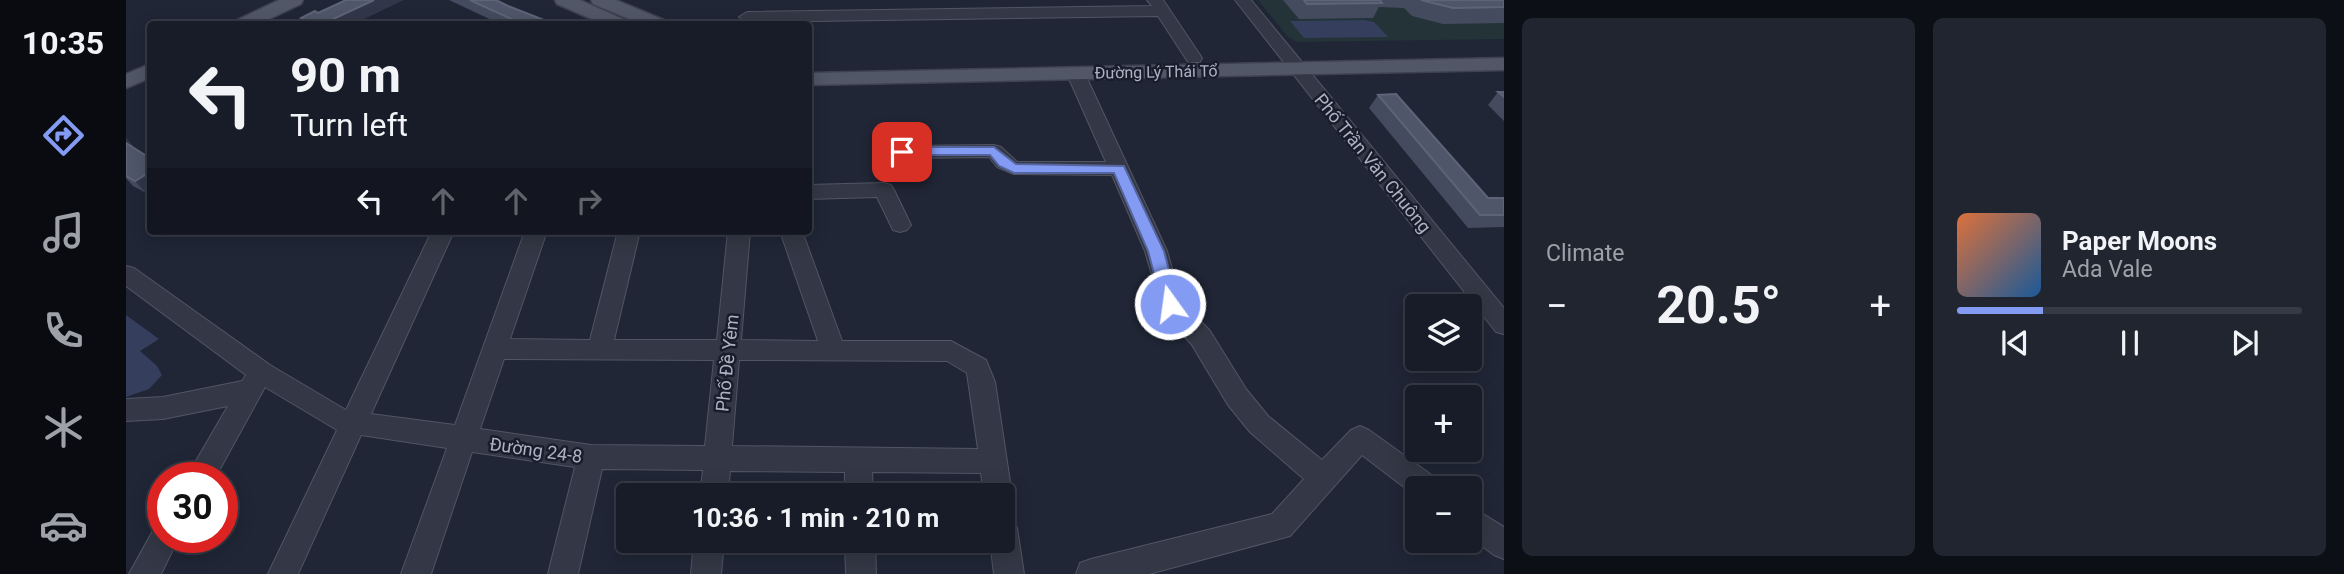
<!DOCTYPE html>
<html lang="en">
<head>
<meta charset="utf-8">
<style>
	:root { --surface:#181c28; --page:#212530; --text:#f1f3f6; --muted:#9fa1a8; --line:#363a45; --accent:#839bf3 }
	body { margin:0; font-family:Roboto,sans-serif; background:var(--page); color:var(--text); height:100vh; display:flex; flex-direction:column; font-size:26px; white-space:nowrap }
	* { box-sizing:border-box; margin:0 }
	p { font-size:23px; color:var(--muted) }
	.icon { flex:none; width:38px; height:38px; fill:none; stroke:currentColor; stroke-width:2; stroke-linecap:round; stroke-linejoin:round }
	.map { position:relative; flex:1; overflow:hidden }
	.sheet { display:flex; flex-direction:column; gap:18px; padding:18px; background:#0d0f16; width:840px }
	.sheet>* { flex:none }
	.banner { position:absolute; left:21px; top:21px; width:665px; height:214px; border-radius:7px; box-shadow:0 4px 18px #0003,0 0 0 2px var(--line); background:#181c28; color:var(--text); overflow:hidden }
	.fabs { position:absolute; left:1279px; top:294px; display:grid; gap:14px }
	.fabs a { display:grid; place-items:center; width:77px; height:77px; border-radius:7px; background:var(--surface); box-shadow:0 4px 18px #0003,0 0 0 2px var(--line); font-size:35px }
	.speed { position:absolute; left:21px; top:462px; display:flex; gap:14px; font-size:35px; font-weight:700; text-align:center }
	.speed>* { display:grid; place-content:center; width:91px; height:91px; border-radius:50%; background:var(--surface); box-shadow:0 4px 18px #0003,0 0 0 2px var(--line); line-height:1 }
	.speed .limit { border:10px solid #d22; background:#fff; color:#111 }
	.pin { position:absolute; display:grid; place-items:center; width:60px; height:60px; color:#fff; margin:-30px; border-radius:14px; box-shadow:0 4px 10px #0006 }
	.me { position:absolute; width:77px; margin:-38px; rotate:346deg; stroke-linejoin:round; filter:drop-shadow(0 0 5px #0008) }
	.turn { display:flex; align-items:center; gap:24px; height:147px; padding:0 28px; font-size:32px }
	.turn .icon { width:91px; height:91px; stroke-width:2.5 }
	.turn b { display:block; font-size:49px; line-height:60px }
	.lanes { display:flex; align-items:center; height:66px; padding:0 28px; background:#0003; justify-content:center; gap:35px; direction:ltr }
	.lanes .off { opacity:.35 }
	.big { font-size:52px; font-weight:700; line-height:1.1 }
	.sheet .card { flex:1; display:flex; flex-direction:column; justify-content:center; gap:10px; min-width:0; padding:0 24px; border-radius:10px; background:var(--page) }
	.song { display:flex; align-items:center; gap:21px }
	.cover { width:84px; height:84px; border-radius:10px; background:linear-gradient(135deg,hsl(20 70% 55%),hsl(210 70% 35%)) }
	.played { height:7px; border-radius:4px; background:linear-gradient(90deg,var(--accent) 25%,var(--line) 25%) }
	.keys { display:flex; justify-content:space-around; direction:ltr }
	.heat { display:flex; justify-content:space-between; align-items:center; font-size:38px; direction:ltr }
	.sheet .tiles { flex:1; display:grid; gap:18px; grid-template-columns:repeat(2,1fr) }
	.trip { position:absolute; left:490px; top:483px; width:399px; height:70px; border-radius:7px; background:var(--surface); box-shadow:0 4px 18px #0003,0 0 0 2px var(--line); font-weight:700; line-height:70px; text-align:center }
	main { display:flex; flex:1; min-height:0 }
	.dock { display:flex; flex-direction:column; width:126px; justify-content:space-around; align-items:center; background:#0a0b10; color:var(--muted) }
	.dock .icon { width:49px; height:49px }
	.dock .on { color:var(--accent) }
	.dock b { font-size:32px; color:var(--text) }
	.map>svg:first-child { display:block }
</style>
</head>
<body>
<main>
<nav class="dock">
<b>10:35</b>
<svg class="icon on" aria-label="directions" viewBox="0 0 24 24"><path d="M12 3l9 9-9 9-9-9zM9 14v-3h6M13 9l2 2-2 2"/></svg>
<svg class="icon" aria-label="music" viewBox="0 0 24 24"><path d="M9 18V5l10-2v13"/><circle cx="6" cy="18" r="3"/><circle cx="16" cy="16" r="3"/></svg>
<svg class="icon" aria-label="phone" viewBox="0 0 24 24"><path d="M5 4h4l2 5-3 2q2 4 5 5l2-3 5 2v4C11 20 4 13 5 4z"/></svg>
<svg class="icon" aria-label="climate" viewBox="0 0 24 24"><path d="M12 3v18M4 7l16 10M4 17L20 7"/></svg>
<svg class="icon" aria-label="car" viewBox="0 0 24 24"><path d="M5 17H2v-5l4-1 3-4h7l3 4 3 1v5h-3M9 17h6M6 11h13"/><circle cx="7" cy="17" r="2"/><circle cx="17" cy="17" r="2"/></svg>
</nav>
<div class="map">
<svg width="1378" height="574" viewBox="0 0 1378 574">
	<rect width="100%" height="100%" fill="#202636"/>
	<path fill="#233338" d="M1132,0H1378V39L1172,42L1162,37Z"/>
	<g fill="#353e5d">
		<path d="M1239,20L1248,22L1262,37L1178,38L1164,21Z"/>
		<path d="M0,315L33,339L14,351L31,366L36,375L23,389L0,397Z"/>
	</g>
	<g fill="none" stroke-linecap="round" stroke-linejoin="round">
		<defs>
			<g id="minor">
				<path d="M1021,0H1037L1076,58L1074,62H1062L1032,16L621,22L613,17L621,12L1026,6Z"/>
				<path d="M1109,0H1125L1378,308V334L1370,332Z"/>
				<path d="M950,69L959,74L1041,251L1055,300L1084,331L1120,389L1142,416L1196,460L1225,430L1234,426L1243,430L1311,479L1315,488H1292L1291,497L1236,455L1164,536L1023,574H950L954,563L965,559L1146,514L1178,479L1124,432L1102,405L1066,345L1036,310L1019,251L986,175L888,174L871,167L863,157L776,158L769,156L766,152L769,148L776,146L868,145L875,147L891,162H980L941,74Z"/>
				<path d="M758,183L765,185L768,190L785,225L781,230L774,232L767,230L751,197L682,199V185Z"/>
				<path d="M306,231H328L245,414L329,425L399,231H421L384,339L464,340L492,231H514L488,340H591L602,231H624L615,340L692,341L654,231H676L716,341H825L860,360L869,382L886,495L882,504L877,506V495H858L855,473L746,472L747,495H719V472L604,471L602,495H574L577,470L476,469L452,574H422L449,467L346,452L305,574H275L321,448L235,435L172,574H142L211,430L139,387L89,478H60L102,406L37,419L0,421V399L37,397L116,381L120,375L0,286V266L8,268L144,365L220,410ZM378,359L588,360L579,446L465,445L354,429ZM613,360L821,361L841,373L852,449L606,446Z"/>
				<path d="M1344,506L1378,527V559L1368,555L1344,537Z"/>
				<path d="M877,514L887,518L891,528L898,574H868L864,541H877Z"/>
				<path d="M37,524V537H53L35,574H3L29,527Z"/>
				<path d="M568,541H598L595,574H565Z"/>
				<path d="M719,541H749L750,574H720Z"/>
			</g>
			<g id="major">
				<path d="M153,0H177L175,4L133,24H108L111,20Z"/>
				<path d="M429,0H454L497,19L500,23L477,24L431,4Z"/>
				<path d="M465,0H490L538,20L541,24H515L467,4Z"/>
				<path d="M1378,58V70L682,85V73Z"/>
				<path d="M24,64V78L0,88V74Z"/>
			</g>
		</defs>
		<use href="#minor" stroke="#515564" stroke-width="2"/>
		<use href="#major" stroke="#3d4150" stroke-width="3"/>
		<use href="#minor" fill="#343846" fill-rule="evenodd"/>
		<use href="#major" fill="#515767" fill-rule="evenodd"/>
	</g>
	<g fill="#444b5e">
		<path d="M220,0H277L227,24H178L175,18L192,13Z"/>
		<path d="M323,0H370L382,6L428,24H374Z"/>
		<path d="M1157,0H1378V23L1317,24L1286,16L1278,8L1253,7L1247,18L1173,19Z"/>
		<path d="M1372,92H1378V121L1362,105Z"/>
		<path d="M1252,95L1362,198H1378V227L1342,228L1243,108Z"/>
		<path d="M0,138L7,146L6,147L24,158L20,193L7,186L0,178Z"/>
	</g>
	<g fill="#313749">
		<path d="M248,0H277L227,24H207L205,20Z"/>
		<path d="M0,138L7,146L1,150L0,148Z"/>
		<path d="M24,172V191L20,193L9,181Z"/>
	</g>
	<g fill="#4f5669" stroke="#5e6477" stroke-width="2">
		<path d="M220,0H248L205,20L213,24H186L175,18L189,11L192,13Z"/>
		<path d="M344,0H370L382,6L428,24H396Z"/>
		<path d="M1178,0H1254L1256,3L1181,4Z"/>
		<path d="M1295,0H1378V7L1327,8Z"/>
		<path d="M1372,92H1378V97Z"/>
		<path d="M1270,94L1362,198H1378V215H1354L1252,95Z"/>
		<path d="M0,143L24,158V157V172L9,181L0,176Z"/>
	</g>
	<path fill="#839bf3" stroke="#55659e" stroke-width="2" d="M776,147H868L890,164L998,166L1038,251L1052,304L1049,309H1038L1036,304L1022,251L988,173H888L873,166L864,155H771V149Z"/>
	<g text-anchor="middle" dominant-baseline="central" stroke-width="5" stroke-linejoin="round" paint-order="stroke">
		<g font-size="16" fill="#aeb2c3" stroke="#191d2b">
			<text transform="translate(1030 72) rotate(-1)">Đường Lý Thái Tổ</text>
		</g>
		<g font-size="18" fill="#aeb2c3" stroke="#191d2b">
			<text transform="translate(1247 163) rotate(51)">Phố Trần Văn Chuông</text>
			<text transform="translate(601 363) rotate(-84)">Phố Đề Yêm</text>
			<text transform="translate(410 450) rotate(8)">Đường 24-8</text>
		</g>
	</g>
</svg>
<div class="fabs">
<a><svg class="icon" aria-label="layers" viewBox="0 0 24 24"><path d="M12 4l9 5-9 5-9-5zM3 14l9 5 9-5"/></svg></a>
<a>+</a>
<a>−</a>
</div>
<div class="speed"><div class="limit">30</div></div>
<div class="pin" style="left:776px;top:152px;background:#d93025"><svg class="icon" aria-label="arrive" viewBox="0 0 24 24"><path d="M6 21V4h12l-3 4 3 4H6"/></svg></div>
<svg class="me" style="left:1044px;top:304px" viewBox="-20 -20 40 40"><circle r="17" fill="#839bf3" stroke="#fff" stroke-width="3"/><path d="M0-11L8 9 0 5-8 9z" fill="#fff"/></svg>
<div class="trip">10:36 · 1 min · 210 m</div>
<div class="banner">
<div class="turn"><svg class="icon" aria-label="left" viewBox="0 0 24 24"><path d="M17 20v-9H6M10 6l-5 5 5 5"/></svg><div><b>90 m</b>Turn left</div></div>
<div class="lanes"><svg class="icon" aria-label="left" viewBox="0 0 24 24"><path d="M17 20v-9H6M10 6l-5 5 5 5"/></svg><svg class="icon off" aria-label="ahead" viewBox="0 0 24 24"><path d="M12 20V5M6 11l6-6 6 6"/></svg><svg class="icon off" aria-label="ahead" viewBox="0 0 24 24"><path d="M12 20V5M6 11l6-6 6 6"/></svg><svg class="icon off" aria-label="right" viewBox="0 0 24 24"><path d="M7 20v-9h11M14 6l5 5-5 5"/></svg></div>
</div>
</div>
<section class="sheet">
<div class="tiles">
<div class="card"><p>Climate</p>
<div class="heat"><a>−</a><b class="big">20.5°</b><a>+</a></div>
</div>
<div class="card">
<div class="song"><i class="cover"></i><div><b>Paper Moons</b><p>Ada Vale</p></div></div>
<div class="played"></div>
<div class="keys"><svg class="icon" aria-label="previous" viewBox="0 0 24 24"><path d="M18 5L8 12l10 7zM5 5v14"/></svg><svg class="icon" aria-label="pause" viewBox="0 0 24 24"><path d="M8 5v14M16 5v14"/></svg><svg class="icon" aria-label="next" viewBox="0 0 24 24"><path d="M6 5l10 7-10 7zM19 5v14"/></svg></div>
</div>
</div>
</section>
</main>
</body>
</html>
